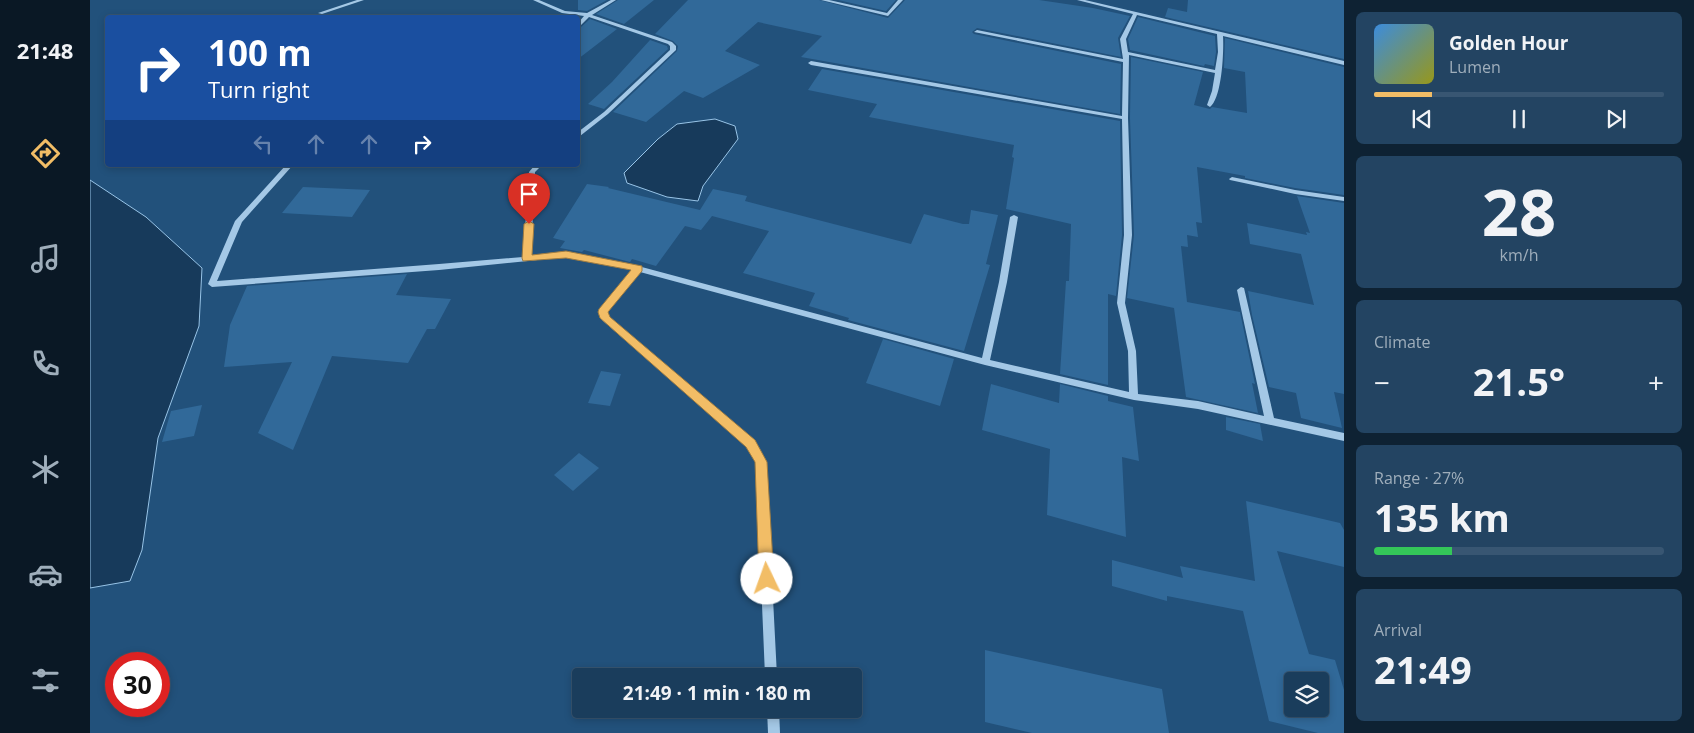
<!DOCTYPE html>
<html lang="en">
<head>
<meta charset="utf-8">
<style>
	:root { --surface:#1a3d5c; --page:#234462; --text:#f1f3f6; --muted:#9faebb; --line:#385672; --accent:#f2bd66 }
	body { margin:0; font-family:"Open Sans",sans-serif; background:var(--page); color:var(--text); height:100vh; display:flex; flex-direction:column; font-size:19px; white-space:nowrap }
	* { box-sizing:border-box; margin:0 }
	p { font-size:16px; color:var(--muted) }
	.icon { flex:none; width:28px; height:28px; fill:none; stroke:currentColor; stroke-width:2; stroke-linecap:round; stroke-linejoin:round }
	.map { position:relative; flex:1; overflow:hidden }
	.sheet { display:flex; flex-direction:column; gap:12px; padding:12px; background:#0e2233; width:350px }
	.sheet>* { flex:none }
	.hud { position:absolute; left:15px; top:15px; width:475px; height:152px; border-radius:5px; box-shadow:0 2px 8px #0003,0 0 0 1px var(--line); background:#1a4fa0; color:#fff; overflow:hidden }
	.tools { position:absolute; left:1194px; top:672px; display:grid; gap:10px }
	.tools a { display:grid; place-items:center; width:45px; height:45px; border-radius:5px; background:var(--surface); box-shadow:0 2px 8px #0003,0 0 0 1px var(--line); font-size:25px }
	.speed { position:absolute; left:15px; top:652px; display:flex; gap:10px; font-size:25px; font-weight:700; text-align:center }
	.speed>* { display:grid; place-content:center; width:65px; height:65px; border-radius:50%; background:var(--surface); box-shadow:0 2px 8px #0003,0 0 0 1px var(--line); line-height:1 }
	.speed .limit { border:8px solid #d22; background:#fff; color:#111 }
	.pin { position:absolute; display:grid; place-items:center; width:42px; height:42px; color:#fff; margin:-51px -21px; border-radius:50% 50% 50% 0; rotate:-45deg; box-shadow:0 0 5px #0007 }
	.pin .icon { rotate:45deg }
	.me { position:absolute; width:55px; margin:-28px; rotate:357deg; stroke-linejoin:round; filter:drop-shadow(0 0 4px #0008) }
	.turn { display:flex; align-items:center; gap:18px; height:105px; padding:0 20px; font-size:22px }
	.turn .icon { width:65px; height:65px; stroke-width:2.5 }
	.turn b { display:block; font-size:35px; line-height:42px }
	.lanes { display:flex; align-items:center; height:48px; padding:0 20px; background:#0003; justify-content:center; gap:25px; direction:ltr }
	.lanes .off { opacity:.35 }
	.big { font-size:38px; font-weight:700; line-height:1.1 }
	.sheet .widget { flex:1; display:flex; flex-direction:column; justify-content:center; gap:8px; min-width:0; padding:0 18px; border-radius:8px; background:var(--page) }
	.sheet .dial { align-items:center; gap:0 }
	.dial b { font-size:65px; line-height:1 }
	.song { display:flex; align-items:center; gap:15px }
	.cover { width:60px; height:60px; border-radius:8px; background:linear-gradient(135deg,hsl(210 70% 55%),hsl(60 70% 35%)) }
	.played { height:5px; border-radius:2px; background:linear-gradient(90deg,var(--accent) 20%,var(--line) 20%) }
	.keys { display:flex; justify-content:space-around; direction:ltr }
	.heat { display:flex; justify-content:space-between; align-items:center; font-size:28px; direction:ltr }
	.charge { height:8px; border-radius:4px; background:linear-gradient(90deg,#34c759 27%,var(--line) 0) }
	.trip { position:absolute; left:482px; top:668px; width:290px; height:50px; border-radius:5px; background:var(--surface); box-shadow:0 2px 8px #0003,0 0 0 1px var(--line); font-weight:700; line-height:50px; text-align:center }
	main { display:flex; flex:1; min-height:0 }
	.tab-bar { display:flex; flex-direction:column; width:90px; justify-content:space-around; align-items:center; background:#0a1825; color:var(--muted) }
	.tab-bar .icon { width:35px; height:35px }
	.tab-bar .on { color:var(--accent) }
	.tab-bar b { font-size:22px; color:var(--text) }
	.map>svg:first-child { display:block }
</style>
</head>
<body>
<main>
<nav class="tab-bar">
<b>21:48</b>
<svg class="icon on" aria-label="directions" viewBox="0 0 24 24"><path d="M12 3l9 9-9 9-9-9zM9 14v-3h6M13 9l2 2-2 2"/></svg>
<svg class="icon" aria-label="music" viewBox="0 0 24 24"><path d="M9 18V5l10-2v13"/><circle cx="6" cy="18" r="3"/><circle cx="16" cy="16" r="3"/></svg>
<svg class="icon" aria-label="phone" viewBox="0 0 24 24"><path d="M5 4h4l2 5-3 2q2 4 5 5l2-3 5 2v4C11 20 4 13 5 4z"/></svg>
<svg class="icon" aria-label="climate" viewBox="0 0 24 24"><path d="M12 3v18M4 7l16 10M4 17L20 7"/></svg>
<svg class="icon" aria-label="car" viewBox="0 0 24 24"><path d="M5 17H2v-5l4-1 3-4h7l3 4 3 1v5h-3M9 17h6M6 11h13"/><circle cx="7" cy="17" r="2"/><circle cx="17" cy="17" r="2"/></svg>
<svg class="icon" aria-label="filters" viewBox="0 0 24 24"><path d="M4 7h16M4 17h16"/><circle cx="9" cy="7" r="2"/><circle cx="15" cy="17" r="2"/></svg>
</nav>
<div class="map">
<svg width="1254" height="733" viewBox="0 0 1254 733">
	<rect width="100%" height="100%" fill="#22517b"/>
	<g fill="#173a5b" stroke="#98c4e7">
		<path d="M625,119L645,126L648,139L613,186L608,201L577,197L537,183L534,173L568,139L587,124Z"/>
		<path d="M0,180L56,217L112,268L109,326L68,438L52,550L40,581L0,588Z"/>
	</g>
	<g fill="#316999" fill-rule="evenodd">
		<path d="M488,0H517L497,11L488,10Z"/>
		<path d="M528,0H564L534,24L506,14Z"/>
		<path d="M598,0H729L798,18L815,0H949L1003,8L1040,16L1028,38L1031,57L887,28L882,32L884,34L1031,64L1030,114L711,57L732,36L668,22L635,51L670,65L613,98L594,91L556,122L523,112L587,51L588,46L583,41L565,34Z"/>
		<path d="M748,0H806L796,11Z"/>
		<path d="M1098,0H1254V59L1075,17L1078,8L1097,12Z"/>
		<path d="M1048,17L1125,36L1126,52L1124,66L1115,64L1114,66L1040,50L1038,39Z"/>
		<path d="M500,19L527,29L488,59V28L491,27Z"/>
		<path d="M1135,38L1254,67V195L1205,188L1155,178V176L1107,167L1112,223L1106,222L1108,237L1097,235L1098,247L1091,246L1097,302L1150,312L1165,384L1162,383L1168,413L1096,397L1084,308L1037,298L1044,235L1040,118L1041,57L1113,72L1104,105L1120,109L1122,107L1157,113L1155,72L1134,68Z"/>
		<path d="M560,40L577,46L578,49L514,109L498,104L522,82Z"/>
		<path d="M732,69L1030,121L1032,235L1026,296L1018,294V385L970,374L976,281H979L981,224L916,209L924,158L922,157L924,145L779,117L787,104L718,90Z"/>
		<path d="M497,184L519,187L518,188L610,210L623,189L657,196L655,201L821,244L834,214L873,224H879L881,210L908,215L896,264L900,265L874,351L758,320L759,318L719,306L725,293L653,273L679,231L622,216L611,230L595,226L566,266L542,259L540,262L494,250L492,252L470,248L475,241L463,238Z"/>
		<path d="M213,187L280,190L262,217L192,213Z"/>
		<path d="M1207,196L1254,203V394L1244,392L1252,428L1211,418L1206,393L1179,387L1162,315L1158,291L1224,305L1211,254L1160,244L1157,223L1217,235L1216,232L1220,233Z"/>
		<path d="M317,274L306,295L361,299L345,329H337L318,363L242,356L203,450L168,433L202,362L134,367L140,325L157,286Z"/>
		<path d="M793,339L864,359L850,406L776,383Z"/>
		<path d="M511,371L531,374L520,406L498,403Z"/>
		<path d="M901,384L969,403L970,384L1018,396V401L1043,407L1049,461L1032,457L1036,537L957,515L960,449L892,430Z"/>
		<path d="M112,405L104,436L72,442L81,411Z"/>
		<path d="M1136,417L1170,424L1173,441L1136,430Z"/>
		<path d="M489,453L509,468L483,491L464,475Z"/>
		<path d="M1156,501L1250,523L1254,530V567L1187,551L1219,654L1245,660L1254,690V733H1228L1179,721L1153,611L1077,596V601L1022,586V560L1093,578L1090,566L1165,581ZM1202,681H1230V709H1202Z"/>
		<path d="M895,650L1072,689L1079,733H942L895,722Z"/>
	</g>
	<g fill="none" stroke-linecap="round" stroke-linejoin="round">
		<g fill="#a4c8e6" fill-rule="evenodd">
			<path d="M267,0H274L232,14L228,13Z"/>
			<path d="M443,0H449L475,11L497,13L521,0H526L502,15L582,42L586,46V50L518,114L490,136L488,137V132L514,112L580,50V46L578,44L499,17L490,26H488V23L494,16L472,13Z"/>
			<path d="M731,0H739L797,13L808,0H813L798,16Z"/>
			<path d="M987,0H995L1254,61V65L1133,36C1134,51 1132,98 1120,107L1117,105L1122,91L1125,73L1039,55L1038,118L1042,235L1035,303L1046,351L1048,394L1108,401L1174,416L1147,290L1151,287L1154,288L1184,418L1254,433V441L1108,409L1044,400L895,365L550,272L517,312L519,317L664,441L676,462L687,676H675L666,462L658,447L512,320L509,312L510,310L543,270L477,257L349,270L122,287L118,284L145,221L196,165H203L152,222L127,281L349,264L433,257L439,172L445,165H452L445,172L441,256L477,253L548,266L892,358L909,282L920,217L924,215L928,217L917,282L900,360L1039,392L1038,351L1027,303L1034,235L1032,119L721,65L718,63L721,61L1032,116L1033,62L884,32L887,30L1033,59L1030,39L1043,14ZM1047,15L1127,34L1128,52L1125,70L1038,52L1036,39Z"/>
			<path d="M1142,177L1205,190L1254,197V201L1205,194L1140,180L1139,179Z"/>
			<path d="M677,709H689L690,733H678Z"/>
		</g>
	</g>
	<path fill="#f2bd66" stroke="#9d7b42" d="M439,221L444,224L442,255L476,251L552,266V271L518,312L520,317L665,440L677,462L684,579L682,584L677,586L672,584L669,579L665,462L656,447L510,318L508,312L509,309L541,270L476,258L433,261L432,258L434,224Z"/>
</svg>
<div class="tools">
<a><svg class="icon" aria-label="layers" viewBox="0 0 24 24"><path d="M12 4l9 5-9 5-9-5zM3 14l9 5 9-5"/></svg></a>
</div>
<div class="speed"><div class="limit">30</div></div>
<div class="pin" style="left:439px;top:224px;background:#d93025"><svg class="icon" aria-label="arrive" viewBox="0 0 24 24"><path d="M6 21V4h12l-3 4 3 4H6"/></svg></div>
<svg class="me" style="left:677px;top:579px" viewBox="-20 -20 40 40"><circle r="19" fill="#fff"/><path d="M0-13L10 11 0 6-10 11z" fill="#f2bd66"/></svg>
<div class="trip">21:49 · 1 min · 180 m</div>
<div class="hud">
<div class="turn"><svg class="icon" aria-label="right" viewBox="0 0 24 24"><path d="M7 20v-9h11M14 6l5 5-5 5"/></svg><div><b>100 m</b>Turn right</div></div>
<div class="lanes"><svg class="icon off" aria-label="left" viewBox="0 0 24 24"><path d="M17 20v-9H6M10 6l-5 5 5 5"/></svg><svg class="icon off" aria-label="ahead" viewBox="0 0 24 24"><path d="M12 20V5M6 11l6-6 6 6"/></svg><svg class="icon off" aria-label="ahead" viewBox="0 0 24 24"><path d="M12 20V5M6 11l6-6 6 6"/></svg><svg class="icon" aria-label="right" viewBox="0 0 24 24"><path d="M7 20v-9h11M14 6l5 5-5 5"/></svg></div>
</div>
</div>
<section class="sheet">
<div class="widget">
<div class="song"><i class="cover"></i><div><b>Golden Hour</b><p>Lumen</p></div></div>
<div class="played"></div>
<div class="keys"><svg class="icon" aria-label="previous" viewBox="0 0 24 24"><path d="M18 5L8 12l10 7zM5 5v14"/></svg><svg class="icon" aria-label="pause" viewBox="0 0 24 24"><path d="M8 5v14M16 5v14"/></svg><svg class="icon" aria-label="next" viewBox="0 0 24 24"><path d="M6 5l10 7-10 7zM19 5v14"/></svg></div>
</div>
<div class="widget dial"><b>28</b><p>km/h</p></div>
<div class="widget"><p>Climate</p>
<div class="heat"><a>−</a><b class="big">21.5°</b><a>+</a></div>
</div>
<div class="widget"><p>Range · 27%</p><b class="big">135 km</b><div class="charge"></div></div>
<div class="widget"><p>Arrival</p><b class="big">21:49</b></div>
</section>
</main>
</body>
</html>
